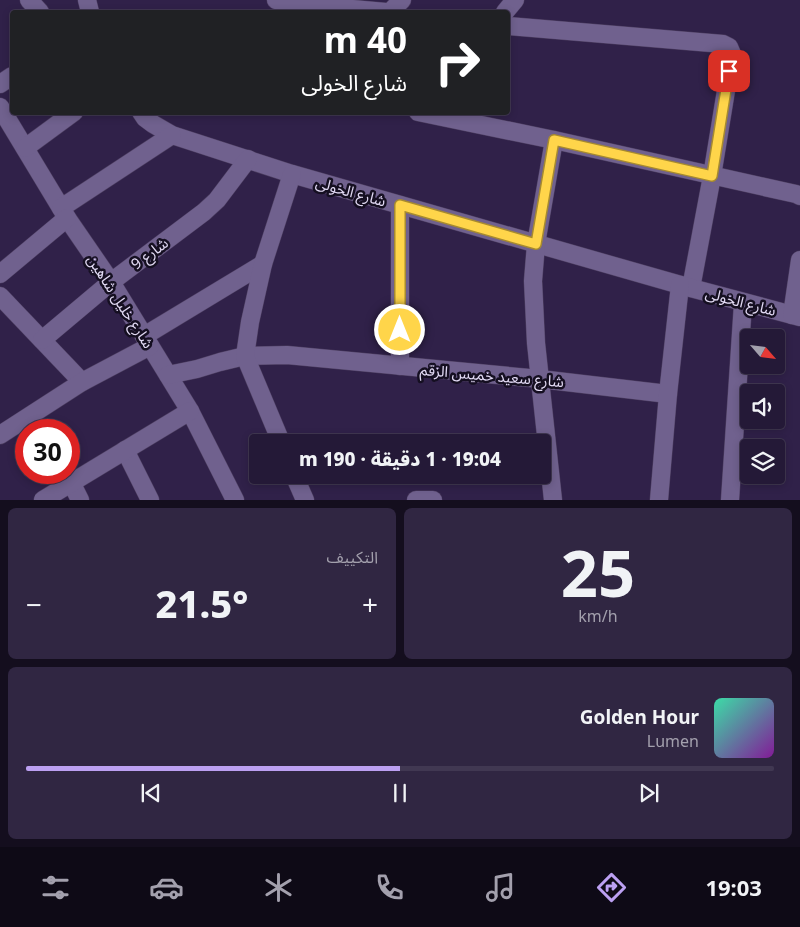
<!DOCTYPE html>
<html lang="ar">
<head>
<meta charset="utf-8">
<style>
	:root { --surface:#241937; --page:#302642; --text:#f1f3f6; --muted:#a3a0ad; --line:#413852; --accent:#bca0f2 }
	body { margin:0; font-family:"Noto Sans","Noto Sans Arabic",sans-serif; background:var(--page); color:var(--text); direction:rtl; height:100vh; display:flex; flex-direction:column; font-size:19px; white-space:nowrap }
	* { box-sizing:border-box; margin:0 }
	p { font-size:16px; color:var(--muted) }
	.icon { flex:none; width:28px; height:28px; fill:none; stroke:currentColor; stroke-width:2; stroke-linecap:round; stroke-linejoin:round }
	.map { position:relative; height:500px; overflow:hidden; direction:ltr }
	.sheet { display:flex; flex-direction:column; gap:8px; padding:8px; background:#140e1e; flex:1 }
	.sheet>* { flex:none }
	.banner { position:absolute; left:10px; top:10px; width:500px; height:105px; border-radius:5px; box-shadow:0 2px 8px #0003,0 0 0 1px var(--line); direction:rtl; background:#202124; color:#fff; overflow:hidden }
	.needle { width:32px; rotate:118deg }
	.buttons { position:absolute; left:740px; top:329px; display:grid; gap:10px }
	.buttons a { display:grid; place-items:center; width:45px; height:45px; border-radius:5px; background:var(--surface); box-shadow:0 2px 8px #0003,0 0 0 1px var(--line); font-size:25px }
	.speed { position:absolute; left:15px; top:419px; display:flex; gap:10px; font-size:25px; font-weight:700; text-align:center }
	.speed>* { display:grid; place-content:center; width:65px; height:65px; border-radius:50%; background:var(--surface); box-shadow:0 2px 8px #0003,0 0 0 1px var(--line); line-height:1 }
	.speed .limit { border:8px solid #d22; background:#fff; color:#111 }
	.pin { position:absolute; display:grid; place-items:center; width:42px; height:42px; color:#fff; margin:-21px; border-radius:10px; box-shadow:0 2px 8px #0006 }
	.me { position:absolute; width:55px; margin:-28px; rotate:0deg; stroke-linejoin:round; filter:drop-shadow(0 0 4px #0008) }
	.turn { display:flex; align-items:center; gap:18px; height:105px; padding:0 20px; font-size:22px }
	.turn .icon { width:65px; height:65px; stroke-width:2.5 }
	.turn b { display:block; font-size:35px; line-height:42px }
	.big { font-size:38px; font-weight:800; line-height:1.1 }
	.sheet .widget { flex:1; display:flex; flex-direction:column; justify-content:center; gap:8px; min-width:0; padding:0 18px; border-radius:8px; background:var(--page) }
	.sheet .dial { align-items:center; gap:0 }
	.dial b { font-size:65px; line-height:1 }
	.song { display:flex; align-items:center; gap:15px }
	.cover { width:60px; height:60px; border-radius:8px; background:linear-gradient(135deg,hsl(160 70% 55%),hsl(290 70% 35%)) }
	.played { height:5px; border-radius:2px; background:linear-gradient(90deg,var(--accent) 50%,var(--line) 50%) }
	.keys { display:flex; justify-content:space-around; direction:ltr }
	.heat { display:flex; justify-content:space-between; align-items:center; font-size:28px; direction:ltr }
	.sheet .tiles { flex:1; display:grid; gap:8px; grid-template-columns:1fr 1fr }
	.widget:last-child { grid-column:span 2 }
	.trip { position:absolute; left:249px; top:434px; width:302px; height:50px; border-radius:5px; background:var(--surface); box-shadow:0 2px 8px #0003,0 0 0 1px var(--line); font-weight:800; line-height:50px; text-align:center; direction:rtl }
	.tabs { display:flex; height:80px; justify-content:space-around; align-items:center; background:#0e0a16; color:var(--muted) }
	.tabs .icon { width:35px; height:35px }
	.tabs .selected { color:var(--accent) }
	.tabs b { font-size:22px; color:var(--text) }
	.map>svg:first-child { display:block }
</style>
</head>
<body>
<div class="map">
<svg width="800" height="500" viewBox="0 0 800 500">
	<rect width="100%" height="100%" fill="#302149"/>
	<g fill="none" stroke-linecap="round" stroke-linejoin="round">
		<defs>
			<g id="street">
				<path d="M29,0L40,12"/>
				<path d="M87,0L90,12"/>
				<path d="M276,0L309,5L386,12"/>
				<path d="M390,12L402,0"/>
				<path d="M505,12L515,0"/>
				<path d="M508,26L723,44L729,47L732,54L712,176L691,288"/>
				<path d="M0,84L12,76"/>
				<path d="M0,107L67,218L111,282L190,411L235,500"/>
				<path d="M141,112L145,118L153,124L172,135L292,174L691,288L800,317"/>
				<path d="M418,112L554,140L796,194L800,196"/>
				<path d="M25,148L74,112"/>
				<path d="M61,208L172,135"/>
				<path d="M0,274L67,218"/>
				<path d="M0,296L82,382"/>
				<path d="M792,315L800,260"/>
				<path d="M144,336L263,264"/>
				<path d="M42,340L111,282L204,212L217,200L248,159"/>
				<path d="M400,366V205"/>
				<path d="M168,375L197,369L220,362L245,356L287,355L540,379L668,394"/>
				<path d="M0,435L82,382L150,346"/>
				<path d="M281,442L245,356L250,322L263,264L292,174"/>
				<path d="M125,450L150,500"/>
				<path d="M294,475L305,500"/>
				<path d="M71,482L80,500"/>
				<path d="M43,500L190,411"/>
				<path d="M416,500H433"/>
				<path d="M553,500L536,343L533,281L536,244L554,140"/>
				<path d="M659,500L668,394L680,285"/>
				<path d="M730,500L743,303"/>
			</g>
		</defs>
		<use href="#street" stroke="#4d3f61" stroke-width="19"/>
		<use href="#street" stroke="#70618e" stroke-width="18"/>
	</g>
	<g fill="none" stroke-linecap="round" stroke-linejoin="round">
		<defs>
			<path id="route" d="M400,330V205L536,244L554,140L712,176L729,71"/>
		</defs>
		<use href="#route" stroke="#a68a30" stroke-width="12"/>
		<use href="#route" stroke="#ffd54a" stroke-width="9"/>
	</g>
	<g text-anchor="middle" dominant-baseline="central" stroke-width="5" stroke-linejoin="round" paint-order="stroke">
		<g font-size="15" fill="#e2daf4" stroke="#150f21">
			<text transform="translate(351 191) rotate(16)">شارع الخولى</text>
			<text transform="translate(149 253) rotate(-37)">شارع 9</text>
			<text transform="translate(121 301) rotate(57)">شارع خليل شاهين</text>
			<text transform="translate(741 301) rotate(15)">شارع الخولى</text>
			<text transform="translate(492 375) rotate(5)">شارع سعيد خميس الزقم</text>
		</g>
	</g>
</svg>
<div class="buttons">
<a><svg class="needle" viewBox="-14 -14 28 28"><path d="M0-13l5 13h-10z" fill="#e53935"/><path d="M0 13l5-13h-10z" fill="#a3a0ad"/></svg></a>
<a><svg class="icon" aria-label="sound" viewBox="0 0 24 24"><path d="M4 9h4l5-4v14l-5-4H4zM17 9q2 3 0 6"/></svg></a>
<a><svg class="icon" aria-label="layers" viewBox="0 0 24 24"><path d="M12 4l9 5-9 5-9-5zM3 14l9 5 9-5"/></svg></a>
</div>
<div class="speed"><div class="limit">30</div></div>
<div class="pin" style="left:729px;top:71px;background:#d93025"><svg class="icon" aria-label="arrive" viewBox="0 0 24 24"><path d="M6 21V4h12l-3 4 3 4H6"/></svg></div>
<svg class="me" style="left:400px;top:330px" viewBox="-20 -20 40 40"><circle r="17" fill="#ffd54a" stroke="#fff" stroke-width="3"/><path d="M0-11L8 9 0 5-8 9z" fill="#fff"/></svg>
<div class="trip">19:04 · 1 دقيقة · 190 m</div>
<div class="banner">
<div class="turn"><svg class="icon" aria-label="right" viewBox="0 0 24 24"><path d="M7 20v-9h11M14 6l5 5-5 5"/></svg><div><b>40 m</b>شارع الخولى</div></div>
</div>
</div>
<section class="sheet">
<div class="tiles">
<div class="widget dial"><b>25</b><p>km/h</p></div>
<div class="widget"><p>التكييف</p>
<div class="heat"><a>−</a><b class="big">21.5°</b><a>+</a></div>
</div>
<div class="widget">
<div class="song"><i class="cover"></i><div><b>Golden Hour</b><p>Lumen</p></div></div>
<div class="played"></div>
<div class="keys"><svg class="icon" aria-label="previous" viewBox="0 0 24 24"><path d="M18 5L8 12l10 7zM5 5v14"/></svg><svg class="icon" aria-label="pause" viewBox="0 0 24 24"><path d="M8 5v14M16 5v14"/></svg><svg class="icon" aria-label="next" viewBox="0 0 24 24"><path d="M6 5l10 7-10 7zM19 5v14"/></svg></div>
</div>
</div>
</section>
<nav class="tabs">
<b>19:03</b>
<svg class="icon selected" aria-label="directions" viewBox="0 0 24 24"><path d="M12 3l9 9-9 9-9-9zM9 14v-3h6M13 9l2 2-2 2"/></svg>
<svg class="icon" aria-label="music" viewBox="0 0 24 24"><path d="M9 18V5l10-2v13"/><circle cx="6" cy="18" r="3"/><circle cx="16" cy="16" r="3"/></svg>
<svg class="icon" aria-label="phone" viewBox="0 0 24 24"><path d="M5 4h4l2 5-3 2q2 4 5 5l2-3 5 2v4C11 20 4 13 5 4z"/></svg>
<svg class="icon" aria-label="climate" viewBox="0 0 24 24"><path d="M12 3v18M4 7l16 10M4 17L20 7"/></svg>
<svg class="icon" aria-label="car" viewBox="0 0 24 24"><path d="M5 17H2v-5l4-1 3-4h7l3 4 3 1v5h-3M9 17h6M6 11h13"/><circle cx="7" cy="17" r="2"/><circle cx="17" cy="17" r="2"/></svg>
<svg class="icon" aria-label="filters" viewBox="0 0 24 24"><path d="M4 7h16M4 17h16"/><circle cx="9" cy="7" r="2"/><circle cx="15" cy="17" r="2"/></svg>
</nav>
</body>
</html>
